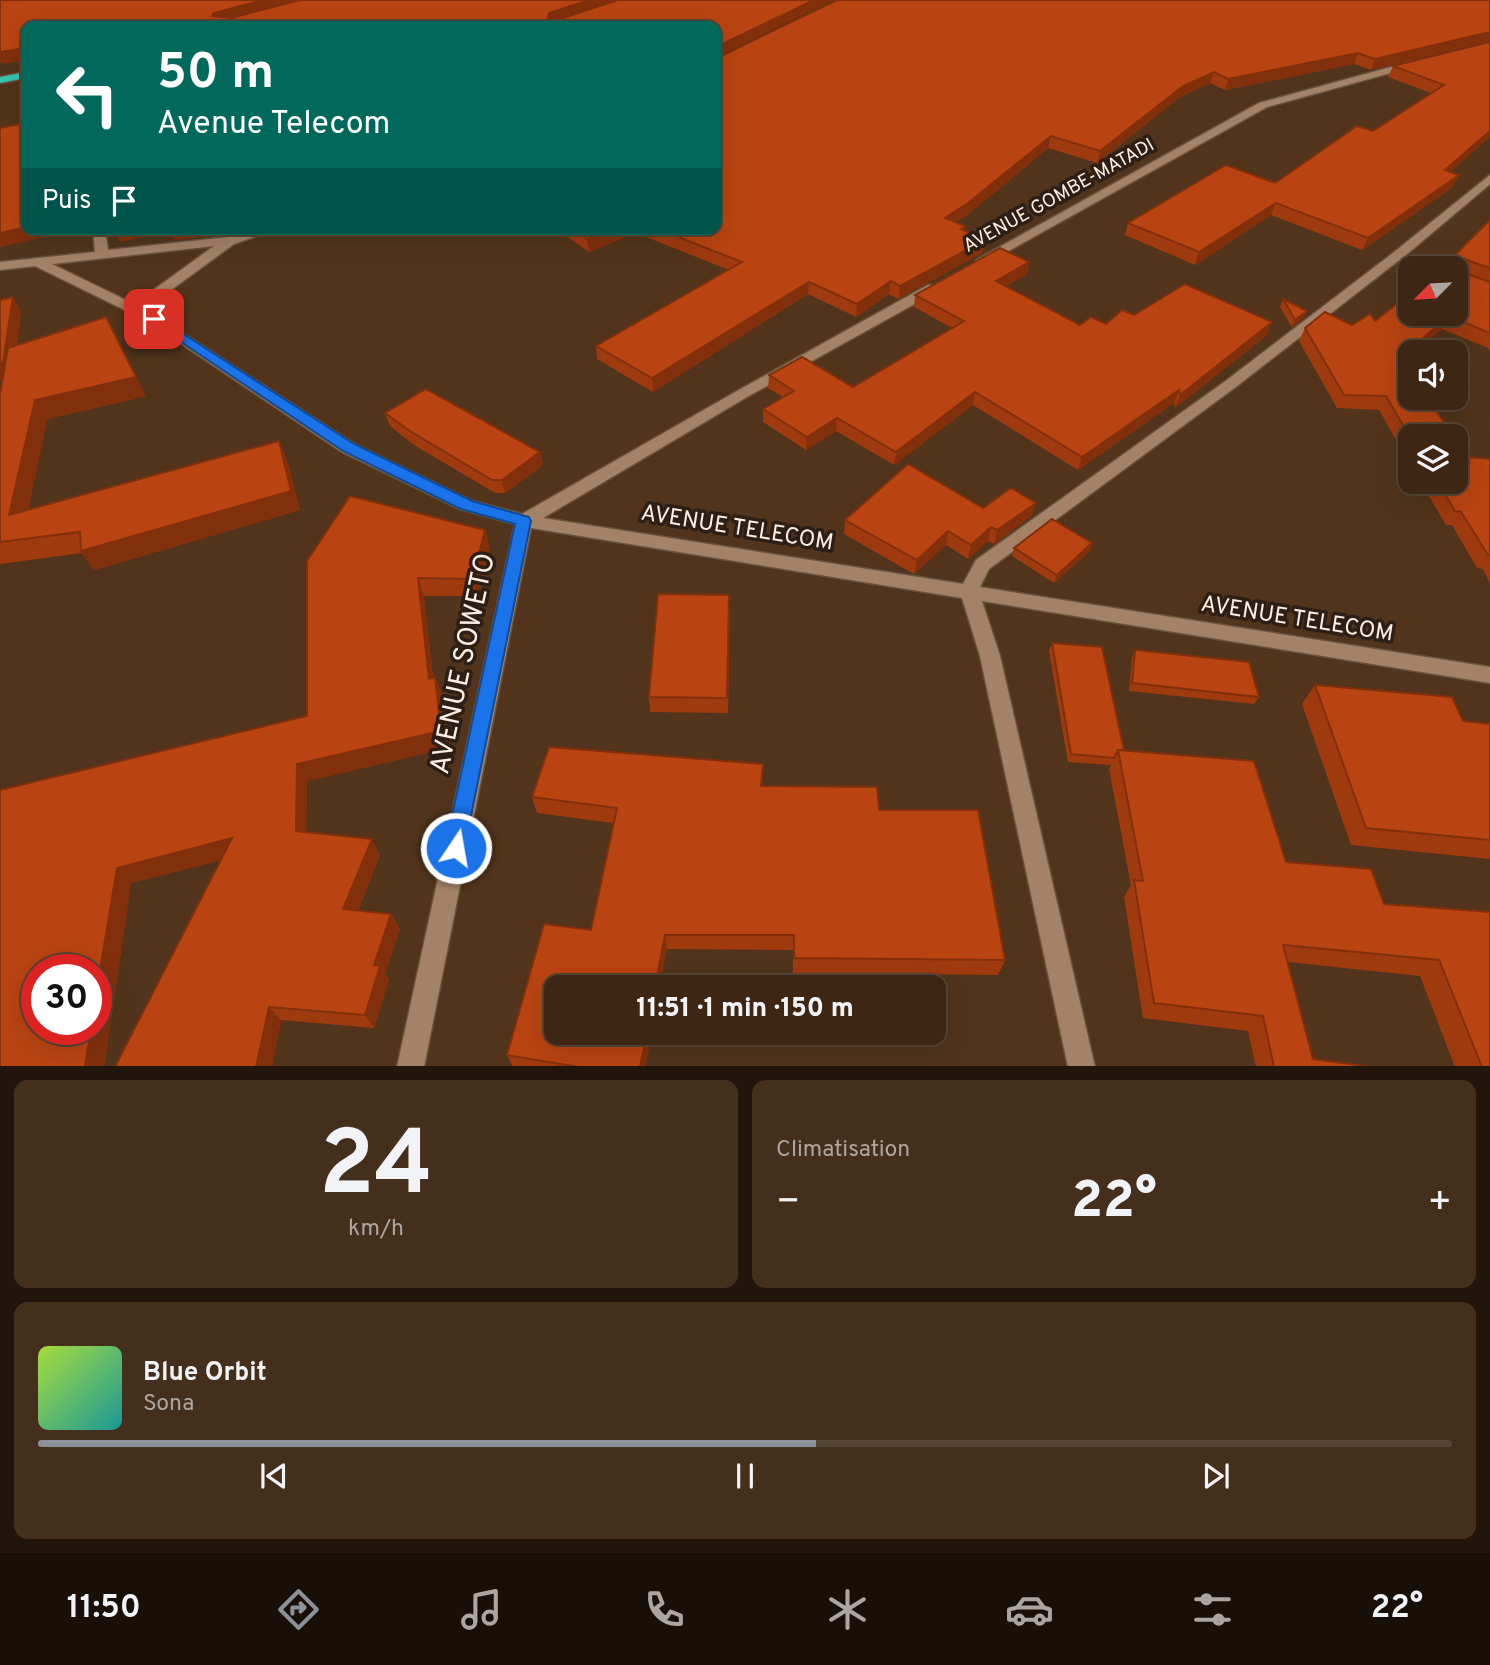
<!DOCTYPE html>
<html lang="fr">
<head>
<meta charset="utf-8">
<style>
	:root { --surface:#3d2714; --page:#442f1d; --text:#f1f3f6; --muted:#ada5a0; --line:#564434; --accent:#8c9099 }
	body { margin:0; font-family:Overpass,sans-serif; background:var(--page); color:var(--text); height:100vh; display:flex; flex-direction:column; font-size:26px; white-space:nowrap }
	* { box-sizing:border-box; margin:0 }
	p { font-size:23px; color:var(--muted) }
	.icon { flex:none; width:38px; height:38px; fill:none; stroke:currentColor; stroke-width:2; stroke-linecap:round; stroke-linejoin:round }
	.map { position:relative; height:1066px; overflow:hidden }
	.sheet { display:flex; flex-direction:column; gap:14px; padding:14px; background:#22150b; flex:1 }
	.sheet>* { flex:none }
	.guide { position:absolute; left:21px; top:21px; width:700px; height:214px; border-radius:14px; box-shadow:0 7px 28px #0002,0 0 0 2px var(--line); background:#00695c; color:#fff; overflow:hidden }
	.needle { width:46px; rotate:246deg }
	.buttons { position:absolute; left:1398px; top:256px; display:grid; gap:14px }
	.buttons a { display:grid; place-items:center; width:70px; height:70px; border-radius:14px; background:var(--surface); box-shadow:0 7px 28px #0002,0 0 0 2px var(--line); font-size:35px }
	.speed { position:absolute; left:21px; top:954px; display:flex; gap:14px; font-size:35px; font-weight:700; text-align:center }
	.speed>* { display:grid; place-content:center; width:91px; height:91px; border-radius:50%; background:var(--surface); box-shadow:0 7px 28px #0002,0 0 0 2px var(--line); line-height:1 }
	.speed .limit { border:10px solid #d22; background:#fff; color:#111 }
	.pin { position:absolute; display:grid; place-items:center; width:60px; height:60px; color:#fff; margin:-30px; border-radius:14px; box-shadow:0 4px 10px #0006 }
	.me { position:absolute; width:77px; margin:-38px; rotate:12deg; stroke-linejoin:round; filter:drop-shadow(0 0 5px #0008) }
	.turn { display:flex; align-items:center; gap:24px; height:147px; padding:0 21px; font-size:32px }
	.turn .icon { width:91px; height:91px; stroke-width:2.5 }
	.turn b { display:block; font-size:49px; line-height:60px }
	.then { display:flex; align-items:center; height:66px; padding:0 21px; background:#0003; gap:14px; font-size:26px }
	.big { font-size:52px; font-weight:800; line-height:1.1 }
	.sheet .card { flex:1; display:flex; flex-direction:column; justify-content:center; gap:10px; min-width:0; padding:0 24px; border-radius:14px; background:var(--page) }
	.sheet .dial { align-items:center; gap:0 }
	.dial b { font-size:91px; line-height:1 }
	.song { display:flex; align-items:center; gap:21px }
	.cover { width:84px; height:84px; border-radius:10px; background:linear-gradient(135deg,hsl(80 70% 55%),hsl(180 70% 35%)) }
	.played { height:7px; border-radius:4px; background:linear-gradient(90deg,var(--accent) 55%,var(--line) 55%) }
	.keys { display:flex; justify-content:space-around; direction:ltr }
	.heat { display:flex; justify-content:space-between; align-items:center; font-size:38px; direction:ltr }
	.sheet .tiles { flex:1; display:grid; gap:14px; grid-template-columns:1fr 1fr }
	.card:last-child { grid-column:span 2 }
	.trip { position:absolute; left:544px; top:975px; width:402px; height:70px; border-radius:14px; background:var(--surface); box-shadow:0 7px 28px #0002,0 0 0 2px var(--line); font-weight:800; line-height:70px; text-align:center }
	.tab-bar { display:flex; height:112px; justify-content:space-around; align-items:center; background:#181008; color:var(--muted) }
	.tab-bar .icon { width:49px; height:49px }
	.tab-bar .selected { color:var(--accent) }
	.tab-bar b { font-size:32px; color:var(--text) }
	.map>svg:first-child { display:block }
</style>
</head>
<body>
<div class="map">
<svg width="1490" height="1067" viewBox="0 0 1490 1067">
	<rect width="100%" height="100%" fill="#51341b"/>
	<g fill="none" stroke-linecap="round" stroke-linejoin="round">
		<defs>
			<g id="street">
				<path d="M1413,61L1418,64L1416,66L1267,107L987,263H977L976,260L1259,103Z"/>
				<path d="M1490,175V184L1406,255L1434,268H1416L1398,261L1237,386L989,569L980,587L1490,667V683L982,601L1000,656L1095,1067H1068L980,656L962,598L531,528L424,1067H397L515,524L460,509L342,452L149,322L35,266L0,270V262L95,252L93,229H105L108,250L229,237L257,229H277L234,244L145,309L354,444L472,501L522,514L737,391L928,285H938V291L747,397L543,518L963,584L976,560L1227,380L1393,253ZM214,246L134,304L52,264Z"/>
			</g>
			<path id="highway" d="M26,72V78L0,83V77Z"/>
		</defs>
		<use href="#street" stroke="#69523d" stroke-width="3"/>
		<use href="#highway" stroke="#69523d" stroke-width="3"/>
		<use href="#street" fill="#a38267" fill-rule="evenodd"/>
		<use href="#highway" fill="#35c6b0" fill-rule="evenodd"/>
	</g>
	<g fill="#9f3a0f">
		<path d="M0,0L717,58L1490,0L1371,70L1354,64L1225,90L1210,83L1180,97L1097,163L1048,148L966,216L956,222L965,226L964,230L985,240L982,253L898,299L889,294L856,317L808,294L653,392L597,359L596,346L729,270L636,233L589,252L556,229H716L26,26L2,64L0,61Z"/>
		<path d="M1490,42L1450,172L1453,187L1362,250L1271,215L1195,265L1125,235L1128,223L1275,183L1373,131L1431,93L1388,77L1393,66Z"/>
		<path d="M1490,220V351L1488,348L1442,329L1415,352H1410V356L1403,362L1410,436V464L1379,410L1337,408L1299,341L1305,328L1352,325L1375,321L1456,268Z"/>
		<path d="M1029,262L1027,274L1006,286L1080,325L1106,324L1134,315L1267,335L1175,408L1174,403L1078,470L973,405L894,465L836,431L806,450L763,422V409L783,397L768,388L769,375L853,387L952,328L914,307L915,295Z"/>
		<path d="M1283,299L1304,318L1292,327L1280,307Z"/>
		<path d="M0,300L21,311L17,345L146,396L47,419L28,510L287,460L300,510L94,570L82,553L0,564V394L3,379L0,380Z"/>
		<path d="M385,413L540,452L543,465L505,493H495L414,445L390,426Z"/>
		<path d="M1467,457L1490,459V583L1483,569L1477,568L1452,525H1446L1420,481H1456Z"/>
		<path d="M983,508L1032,516L994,544L988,541L968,559L946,545L914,574L844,534L845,520Z"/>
		<path d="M1092,543L1090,551L1054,583L1012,556L1014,548Z"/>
		<path d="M490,547L477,596H424L433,678L435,677L442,695L448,748L307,781L306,832L380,855L358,911L391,914L400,929L385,974L389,980L374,1028L281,1020L272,1067L221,860L131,883L104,1067H0V790L307,716V561Z"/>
		<path d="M730,610L728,713L650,712L649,697Z"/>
		<path d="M1052,643L1124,751L1286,862L1384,904L1490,912V1067H1455L1420,976L1288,962L1313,1059L1373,1067H1256L1248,1031L1143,1018L1124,897L1131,885L1109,769L1111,765L1068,762L1049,651Z"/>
		<path d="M1135,650L1259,697L1254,704L1129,691L1132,658Z"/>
		<path d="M1315,685L1463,721L1490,724V859L1351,845L1302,704Z"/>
		<path d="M762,786L879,810L1005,960L998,975L793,973V950L667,949L556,1032H652L645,1067H513L507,1055L591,930L613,823L537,813L532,797Z"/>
	</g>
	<g fill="#82300c">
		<path d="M263,0H302L215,26L212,16L214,13Z"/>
		<path d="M589,0H620L550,26L548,18L549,13Z"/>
		<path d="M814,0H834L716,57V47Z"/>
		<path d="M1490,32V41L1371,70L1375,59Z"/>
		<path d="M26,48V60L2,64L0,60V52Z"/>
		<path d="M1358,53L1354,64L1225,90L1228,79Z"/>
		<path d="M1214,72L1210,83L1180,97L1097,163L1100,151L1183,86Z"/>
		<path d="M1490,131V137L1439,182L1445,170Z"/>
		<path d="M1051,136L1048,148L966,216L943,231L945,218Z"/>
		<path d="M1459,175L1453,187L1362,250L1368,238Z"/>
		<path d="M1276,203L1271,215L1195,265L1199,252Z"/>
		<path d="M26,227V229H80L0,247V233Z"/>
		<path d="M117,229H232L194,238L174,240L170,231L120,242L114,230Z"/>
		<path d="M612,229H636V233L589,252L587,239Z"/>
		<path d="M985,240L982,253L898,299L900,286Z"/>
		<path d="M1029,262L1027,274L993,293L996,281Z"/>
		<path d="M891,281L889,294L856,317L857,304Z"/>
		<path d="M809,282L808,294L653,392L652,378Z"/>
		<path d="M13,297L21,311L13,377L0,380V363Z"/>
		<path d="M1307,311L1304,318L1292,327L1295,320Z"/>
		<path d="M1449,316L1442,329L1415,352H1410V356L1393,371L1400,358Z"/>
		<path d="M106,317L146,396L47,419L23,534L9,515L35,400Z"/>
		<path d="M1272,322L1267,335L1175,408L1180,395Z"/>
		<path d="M1179,390L1174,403L1078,470L1082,457Z"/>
		<path d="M975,392L973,405L894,465L896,452Z"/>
		<path d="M837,418L836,431L806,450L807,437Z"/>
		<path d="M279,441L287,460L300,510L94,570L81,551Z"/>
		<path d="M540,452L543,465L505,493L502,480Z"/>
		<path d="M1036,503L1032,516L994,544L997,530Z"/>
		<path d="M991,527L988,541L968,559L971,545Z"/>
		<path d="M485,530L490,547L477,596L472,579Z"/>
		<path d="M948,531L946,545L914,574L917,560Z"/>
		<path d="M1092,543L1090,551L1054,583L1057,575Z"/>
		<path d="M418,578L424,596L435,696L429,679Z"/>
		<path d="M435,677L442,695L448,748L307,781L306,847L296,831L297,764Z"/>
		<path d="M232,838L244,854L131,883L104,1067H85L91,1029H96V994L117,868Z"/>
		<path d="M372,839L380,855L353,924L343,909Z"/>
		<path d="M391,914L400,929L385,974L389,980L374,1028L365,1015L374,965Z"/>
		<path d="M665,935L667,949L660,987H655Z"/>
		<path d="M269,1007L281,1020L272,1067H256Z"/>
		<path d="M647,1032H652L645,1067H640Z"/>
	</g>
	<g fill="#b94411" stroke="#82300c" stroke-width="2">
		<path d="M0,0H263L214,13L212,16L231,18L300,0H589L549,13L548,18H563L618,0H814L716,47V26H26V48L0,52Z"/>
		<path d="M837,0H1490V32L1375,59L1358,53L1228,79L1214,72L1183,86L1100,151L1051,136L968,203L945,218L965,226L961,229L985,240L900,286L891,281L857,304L809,282L652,378L596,346L742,262L658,229H716V57L717,58Z"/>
		<path d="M1490,42V131L1445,170L1459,175L1368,238L1276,203L1199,252L1128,223L1226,165L1275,183L1357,126L1373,131L1444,85L1393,66Z"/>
		<path d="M25,123L26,125V227L0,233V128Z"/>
		<path d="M1490,220V268L1464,259L1460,261L1461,272L1490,282V333L1449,316L1400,358L1410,373V397H1427L1453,436H1410V437L1386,396L1344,395L1305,328L1325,312L1352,325L1370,314L1375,321L1410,293V313H1456V268H1442Z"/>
		<path d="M573,229H612L587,239Z"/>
		<path d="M1000,248L1029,262L996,281L1080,325L1091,317L1106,324L1122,310L1134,315L1185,284L1272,322L1180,395L1179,390L1082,457L975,392L896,452L837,418L807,437L763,409L794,391L769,375L802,357L853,387L964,321L915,295Z"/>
		<path d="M13,297L3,363H0V300Z"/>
		<path d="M1283,299L1307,311L1295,320Z"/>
		<path d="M106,317L136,377L35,400L9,515L279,441L291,491L81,551L80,532L0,542V394L8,348Z"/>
		<path d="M426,389L540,452L502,480H492L410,431L385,413Z"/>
		<path d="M1456,440L1467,457L1490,459V555H1488L1461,512L1455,511L1437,481H1456Z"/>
		<path d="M908,464L983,508L1011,488L1036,503L997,530L991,527L971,545L948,531L917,560L845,520Z"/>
		<path d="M350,496L485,530L472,579L418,578L429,679L435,677L441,731L297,764L296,831L372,839L343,909L391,914L374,965L380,966L365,1015L269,1007L256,1067H115L232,838L117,868L96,994V970H37V1029H91L85,1067H0V790L307,716V561Z"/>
		<path d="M1052,519L1092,543L1057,575L1014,548Z"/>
		<path d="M658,594L729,595L727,698L649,697Z"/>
		<path d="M1052,643L1102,647L1124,751L1118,750L1114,758L1071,754Z"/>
		<path d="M1135,650L1249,662L1259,697L1132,683Z"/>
		<path d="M1315,685L1452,697L1463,721L1490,724V840L1366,828Z"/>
		<path d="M549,747L763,764L761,786L877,787L879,810H978L1005,960L794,958V935H665L655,987H556V1032H647L640,1067H579L507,1055L544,924L591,930L617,808L532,797Z"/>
		<path d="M1118,750L1254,761L1286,862L1371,869L1384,904L1490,912V1067H1482L1439,960L1283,945L1313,1059L1373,1067H1274L1263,1016L1154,1003L1134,880L1143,881Z"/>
	</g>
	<path fill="#1a73e8" stroke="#114b97" stroke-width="2" d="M154,315L354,444L472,501L529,517L531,521L463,855L456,858L448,855L445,848L515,524L461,509L343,451L150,321V316Z"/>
	<g text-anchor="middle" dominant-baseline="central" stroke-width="7" stroke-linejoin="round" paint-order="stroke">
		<g font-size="19" fill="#feefe4" stroke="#2d1f15">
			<text transform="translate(1059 196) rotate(-29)">AVENUE GOMBE-MATADI</text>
		</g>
		<g font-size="23" fill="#feefe4" stroke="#2d1f15">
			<text transform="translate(737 529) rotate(9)">AVENUE TELECOM</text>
			<text transform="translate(1297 620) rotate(9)">AVENUE TELECOM</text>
		</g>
		<g font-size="28" fill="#feefe4" stroke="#2d1f15">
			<text transform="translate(464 664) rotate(-78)">AVENUE SOWETO</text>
		</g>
	</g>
</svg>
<div class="buttons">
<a><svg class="needle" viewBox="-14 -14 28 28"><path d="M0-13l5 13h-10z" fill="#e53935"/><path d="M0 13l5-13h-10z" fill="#ada5a0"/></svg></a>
<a><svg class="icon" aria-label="sound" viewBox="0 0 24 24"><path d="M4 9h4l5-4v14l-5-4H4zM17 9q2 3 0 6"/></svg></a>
<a><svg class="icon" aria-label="layers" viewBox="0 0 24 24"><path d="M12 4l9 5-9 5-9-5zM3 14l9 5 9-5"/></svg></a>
</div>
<div class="speed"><div class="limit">30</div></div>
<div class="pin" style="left:154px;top:319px;background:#d93025"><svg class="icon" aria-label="arrive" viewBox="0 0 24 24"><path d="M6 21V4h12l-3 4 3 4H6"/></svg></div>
<svg class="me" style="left:456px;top:848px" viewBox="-20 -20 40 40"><circle r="17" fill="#1a73e8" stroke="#fff" stroke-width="3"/><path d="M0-11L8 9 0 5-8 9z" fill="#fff"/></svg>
<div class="trip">11:51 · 1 min · 150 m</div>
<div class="guide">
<div class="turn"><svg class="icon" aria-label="left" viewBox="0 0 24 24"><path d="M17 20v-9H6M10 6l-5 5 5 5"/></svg><div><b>50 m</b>Avenue Telecom</div></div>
<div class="then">Puis<svg class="icon" aria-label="arrive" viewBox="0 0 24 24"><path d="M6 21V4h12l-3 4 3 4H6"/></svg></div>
</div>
</div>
<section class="sheet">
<div class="tiles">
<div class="card dial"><b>24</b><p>km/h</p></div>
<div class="card"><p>Climatisation</p>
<div class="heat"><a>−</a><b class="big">22°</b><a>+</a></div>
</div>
<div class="card">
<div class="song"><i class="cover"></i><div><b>Blue Orbit</b><p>Sona</p></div></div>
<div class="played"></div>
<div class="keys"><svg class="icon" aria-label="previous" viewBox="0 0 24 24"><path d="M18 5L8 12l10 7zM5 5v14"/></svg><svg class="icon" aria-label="pause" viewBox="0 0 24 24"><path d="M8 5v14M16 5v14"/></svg><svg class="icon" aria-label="next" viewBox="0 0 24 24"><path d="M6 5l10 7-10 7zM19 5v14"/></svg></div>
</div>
</div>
</section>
<nav class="tab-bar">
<b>11:50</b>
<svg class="icon selected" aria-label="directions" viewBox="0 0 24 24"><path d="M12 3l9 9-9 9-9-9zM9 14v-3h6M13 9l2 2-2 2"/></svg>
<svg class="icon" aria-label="music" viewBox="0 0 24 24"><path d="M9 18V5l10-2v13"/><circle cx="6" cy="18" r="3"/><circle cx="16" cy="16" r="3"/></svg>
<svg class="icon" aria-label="phone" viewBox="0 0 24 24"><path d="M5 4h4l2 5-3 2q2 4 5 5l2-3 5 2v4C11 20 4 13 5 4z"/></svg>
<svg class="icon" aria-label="climate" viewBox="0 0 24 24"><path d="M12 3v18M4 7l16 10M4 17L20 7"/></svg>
<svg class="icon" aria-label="car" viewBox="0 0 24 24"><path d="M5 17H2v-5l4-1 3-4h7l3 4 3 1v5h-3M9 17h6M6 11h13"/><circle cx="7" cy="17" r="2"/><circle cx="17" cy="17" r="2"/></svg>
<svg class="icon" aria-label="filters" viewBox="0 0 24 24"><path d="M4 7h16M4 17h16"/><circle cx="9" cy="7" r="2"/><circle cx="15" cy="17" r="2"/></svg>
<b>22°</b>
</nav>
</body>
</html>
